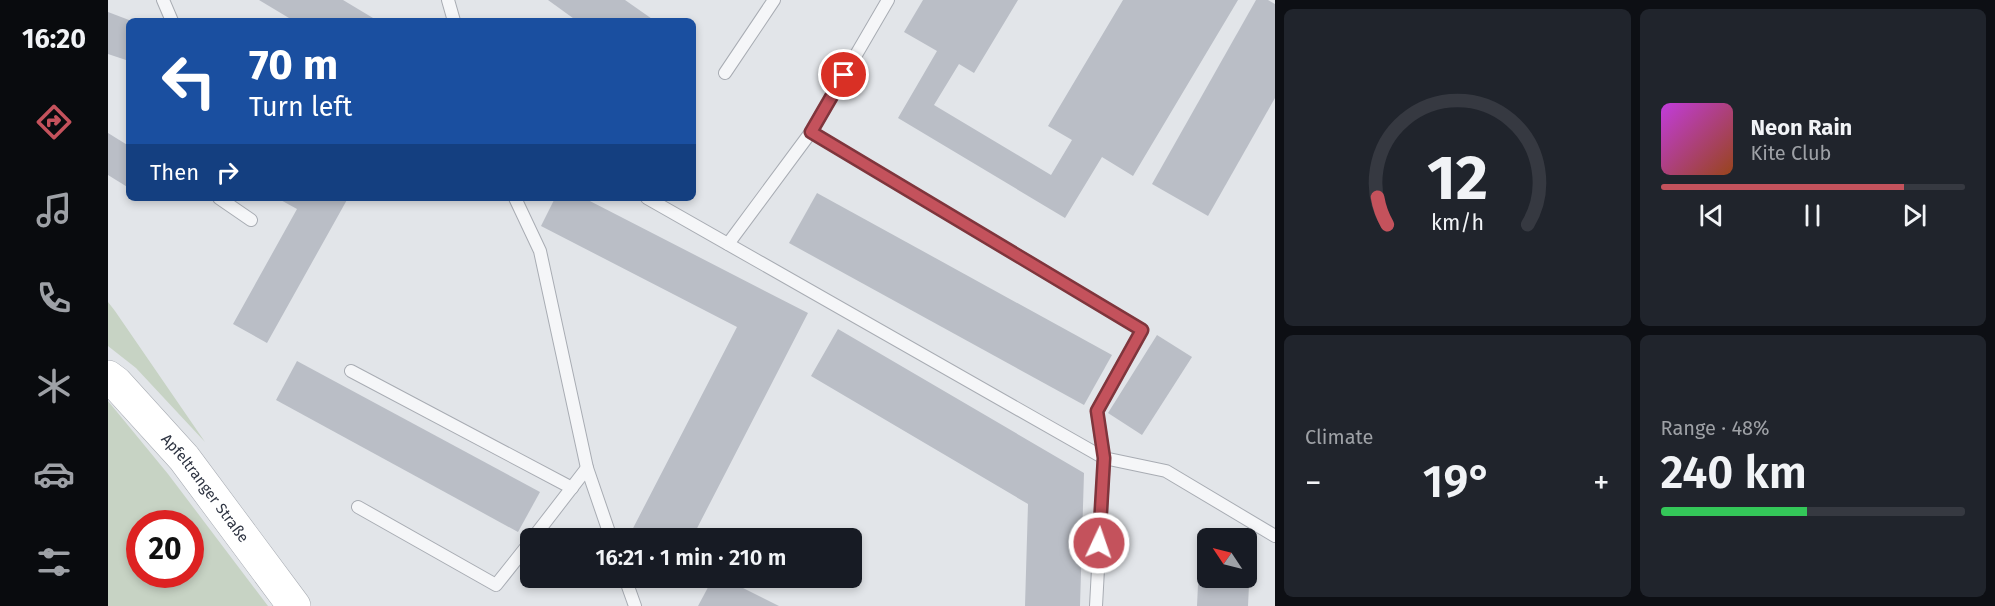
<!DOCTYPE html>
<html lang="en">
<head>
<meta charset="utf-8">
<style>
	:root { --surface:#171b24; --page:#20242c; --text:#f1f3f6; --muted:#9ea1a6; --line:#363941; --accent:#c4525c }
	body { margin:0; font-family:"Fira Sans",sans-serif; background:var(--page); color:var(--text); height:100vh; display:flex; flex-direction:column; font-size:22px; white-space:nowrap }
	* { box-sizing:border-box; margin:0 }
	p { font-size:20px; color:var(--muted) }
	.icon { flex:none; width:33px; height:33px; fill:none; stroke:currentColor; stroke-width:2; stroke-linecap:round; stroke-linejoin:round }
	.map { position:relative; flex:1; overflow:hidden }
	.side { display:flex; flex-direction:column; gap:9px; padding:9px; background:#0d0f14; width:720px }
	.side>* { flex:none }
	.banner { position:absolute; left:18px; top:18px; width:570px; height:183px; border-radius:9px; box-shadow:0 3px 9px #0003; background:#1a4fa0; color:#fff; overflow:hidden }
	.needle { width:39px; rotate:305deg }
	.controls { position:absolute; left:1089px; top:528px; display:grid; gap:12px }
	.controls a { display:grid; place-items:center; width:60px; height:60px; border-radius:9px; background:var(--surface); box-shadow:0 3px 9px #0003; font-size:30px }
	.speed { position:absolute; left:18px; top:510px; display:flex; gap:12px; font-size:30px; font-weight:700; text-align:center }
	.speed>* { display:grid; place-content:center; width:78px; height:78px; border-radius:50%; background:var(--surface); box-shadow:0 3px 9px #0003; line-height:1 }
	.speed .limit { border:9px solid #d22; background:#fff; color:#111 }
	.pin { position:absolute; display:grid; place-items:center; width:51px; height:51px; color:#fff; margin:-26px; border:3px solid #fff; border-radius:50%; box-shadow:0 2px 6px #0007 }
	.me { position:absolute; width:66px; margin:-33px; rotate:3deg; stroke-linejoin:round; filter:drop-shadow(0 0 4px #0008) }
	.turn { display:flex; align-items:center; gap:21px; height:126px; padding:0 24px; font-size:27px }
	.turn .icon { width:78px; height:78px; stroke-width:2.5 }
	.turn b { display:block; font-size:42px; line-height:51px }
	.then { display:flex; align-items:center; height:57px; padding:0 24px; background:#0003; gap:12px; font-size:22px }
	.big { font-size:45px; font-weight:600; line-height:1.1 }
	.side .widget { flex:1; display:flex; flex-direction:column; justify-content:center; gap:9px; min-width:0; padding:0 21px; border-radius:9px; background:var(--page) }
	.side .dial { align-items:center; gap:0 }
	.dial svg { height:156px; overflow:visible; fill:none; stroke:var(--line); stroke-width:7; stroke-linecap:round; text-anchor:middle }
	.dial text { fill:var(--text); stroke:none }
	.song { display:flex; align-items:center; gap:18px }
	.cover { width:72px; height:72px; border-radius:9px; background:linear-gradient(135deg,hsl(290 70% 55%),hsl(20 70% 35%)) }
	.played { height:6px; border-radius:3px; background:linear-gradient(90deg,var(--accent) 80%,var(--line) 80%) }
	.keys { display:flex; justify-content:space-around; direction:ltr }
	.heat { display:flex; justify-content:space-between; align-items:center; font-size:33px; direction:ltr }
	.charge { height:9px; border-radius:4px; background:linear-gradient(90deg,#34c759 48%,var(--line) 0) }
	.side .tiles { flex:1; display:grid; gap:9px; grid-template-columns:repeat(2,1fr) }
	.trip { position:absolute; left:412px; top:528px; width:342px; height:60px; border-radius:9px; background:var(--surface); box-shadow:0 3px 9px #0003; font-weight:600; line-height:60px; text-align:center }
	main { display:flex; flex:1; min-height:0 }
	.tab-bar { display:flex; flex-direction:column; width:108px; justify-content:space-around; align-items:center; background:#090b0e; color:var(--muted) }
	.tab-bar .icon { width:42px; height:42px }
	.tab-bar .on { color:var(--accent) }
	.tab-bar b { font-size:27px; color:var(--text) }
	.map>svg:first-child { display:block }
</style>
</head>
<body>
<main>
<nav class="tab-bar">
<b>16:20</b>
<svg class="icon on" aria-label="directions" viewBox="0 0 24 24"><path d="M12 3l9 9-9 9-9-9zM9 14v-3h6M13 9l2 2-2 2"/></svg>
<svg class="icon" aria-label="music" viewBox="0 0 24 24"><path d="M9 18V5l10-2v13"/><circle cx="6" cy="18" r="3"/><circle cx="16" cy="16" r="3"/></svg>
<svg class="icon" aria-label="phone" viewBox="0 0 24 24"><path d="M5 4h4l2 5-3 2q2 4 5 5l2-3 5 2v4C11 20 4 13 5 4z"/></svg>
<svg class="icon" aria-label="climate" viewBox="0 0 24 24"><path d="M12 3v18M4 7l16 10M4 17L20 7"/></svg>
<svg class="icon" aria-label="car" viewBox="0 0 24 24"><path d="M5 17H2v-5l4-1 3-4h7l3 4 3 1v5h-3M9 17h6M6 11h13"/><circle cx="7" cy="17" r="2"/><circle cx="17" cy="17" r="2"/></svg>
<svg class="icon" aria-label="filters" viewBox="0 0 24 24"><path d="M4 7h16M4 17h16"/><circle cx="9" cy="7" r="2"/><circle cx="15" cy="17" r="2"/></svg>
</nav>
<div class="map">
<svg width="1167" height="606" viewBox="0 0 1167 606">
	<rect width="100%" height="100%" fill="#e2e5e9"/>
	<g fill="#c7d3c4" fill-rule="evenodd">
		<path d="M0,302L7,311L97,442L28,368L0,346Z"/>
		<path d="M0,401L60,474L160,606H0ZM32,524H82V574H32Z"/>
	</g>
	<g fill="#babec6">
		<path d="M151,0H235L270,21H186Z"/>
		<path d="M440,0H517L547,21H469Z"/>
		<path d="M815,0H910L866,73L851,64L826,105L943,175L964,140L940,126L1015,0H1130L1025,176L994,157L957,218L790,118L829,51L796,32Z"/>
		<path d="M1148,0H1160L1167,4V98L1100,216L1044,184Z"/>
		<path d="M0,12L21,20V61L0,54Z"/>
		<path d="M0,133L21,146V188L0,175Z"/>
		<path d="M709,193L1004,355L976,405L681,243Z"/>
		<path d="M169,198H240L159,343L125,324L189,209Z"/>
		<path d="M447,198H476L700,313L584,538H526L521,536L629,327L433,226Z"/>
		<path d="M730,329L976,473L972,606H917L920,504L703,376Z"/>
		<path d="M1049,335L1084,357L1034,435L1000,413Z"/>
		<path d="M189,361L432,492L410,532L168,400Z"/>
		<path d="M1091,563H1100V578H1138V564H1142L1140,606H1089Z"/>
		<path d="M605,578H615L671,606H590Z"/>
	</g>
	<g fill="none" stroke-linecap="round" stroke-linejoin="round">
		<defs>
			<g id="lane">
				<path d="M55,0L64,21"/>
				<path d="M340,0L346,21"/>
				<path d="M617,73L666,0"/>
				<path d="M703,132L780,0"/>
				<path d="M111,198L143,220"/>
				<path d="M407,198L432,251L479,468L503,538"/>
				<path d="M539,198L996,458L988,606"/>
				<path d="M620,244L703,132L1034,330L989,411L996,458L1058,471L1167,536"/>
				<path d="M243,371L464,488"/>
				<path d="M250,507L388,585L423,541"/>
				<path d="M425,538L479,468"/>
				<path d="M517,578L527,606"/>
			</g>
			<g id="secondary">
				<path id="s1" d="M0,377L8,383L76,458L186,606"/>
			</g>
		</defs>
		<use href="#lane" stroke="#a8acb3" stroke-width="14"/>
		<use href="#secondary" stroke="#a8acb3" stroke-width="34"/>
		<use href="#lane" stroke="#f5f6f8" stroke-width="12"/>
		<use href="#secondary" stroke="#fff" stroke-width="33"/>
	</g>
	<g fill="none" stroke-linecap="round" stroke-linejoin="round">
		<defs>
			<path id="route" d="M736,75L703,132L1034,330L989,411L996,458L991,543"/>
		</defs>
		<use href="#route" stroke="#7f353c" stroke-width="15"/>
		<use href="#route" stroke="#c4525c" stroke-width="10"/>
	</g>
	<g text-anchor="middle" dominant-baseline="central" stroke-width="6" stroke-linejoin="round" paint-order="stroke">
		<g font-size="15" fill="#2c3240" stroke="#f2f3f7">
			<text stroke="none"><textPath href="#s1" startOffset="148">Apfeltranger Straße</textPath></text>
		</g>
	</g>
</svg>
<div class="controls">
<a><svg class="needle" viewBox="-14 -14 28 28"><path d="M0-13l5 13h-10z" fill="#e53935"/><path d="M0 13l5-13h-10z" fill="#9ea1a6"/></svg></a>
</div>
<div class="speed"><div class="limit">20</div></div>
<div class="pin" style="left:736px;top:75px;background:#d93025"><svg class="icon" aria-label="arrive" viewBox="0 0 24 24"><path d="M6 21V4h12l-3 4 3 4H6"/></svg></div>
<svg class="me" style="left:991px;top:543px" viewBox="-20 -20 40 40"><circle r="17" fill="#c4525c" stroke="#fff" stroke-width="3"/><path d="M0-11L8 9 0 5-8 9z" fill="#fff"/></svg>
<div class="trip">16:21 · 1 min · 210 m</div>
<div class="banner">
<div class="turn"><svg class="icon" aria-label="left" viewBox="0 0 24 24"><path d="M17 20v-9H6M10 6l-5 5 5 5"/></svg><div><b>70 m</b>Turn left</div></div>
<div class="then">Then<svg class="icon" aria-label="right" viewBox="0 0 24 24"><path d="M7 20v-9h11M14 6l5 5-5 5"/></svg></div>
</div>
</div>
<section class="side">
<div class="tiles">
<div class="widget dial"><svg viewBox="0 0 100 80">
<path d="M14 69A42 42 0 1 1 86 69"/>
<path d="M14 69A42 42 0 0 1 9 55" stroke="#c4525c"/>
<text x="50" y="56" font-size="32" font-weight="700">12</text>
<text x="50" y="72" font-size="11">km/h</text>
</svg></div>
<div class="widget">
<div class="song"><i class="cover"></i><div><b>Neon Rain</b><p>Kite Club</p></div></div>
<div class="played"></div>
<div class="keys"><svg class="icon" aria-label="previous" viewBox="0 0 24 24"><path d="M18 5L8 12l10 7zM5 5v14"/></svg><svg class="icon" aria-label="pause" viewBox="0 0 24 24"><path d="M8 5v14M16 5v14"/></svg><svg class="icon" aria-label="next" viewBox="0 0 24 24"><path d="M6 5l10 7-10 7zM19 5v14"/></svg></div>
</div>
<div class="widget"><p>Climate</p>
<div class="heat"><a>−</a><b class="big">19°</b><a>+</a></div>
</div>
<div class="widget"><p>Range · 48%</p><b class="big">240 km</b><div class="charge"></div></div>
</div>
</section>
</main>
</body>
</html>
